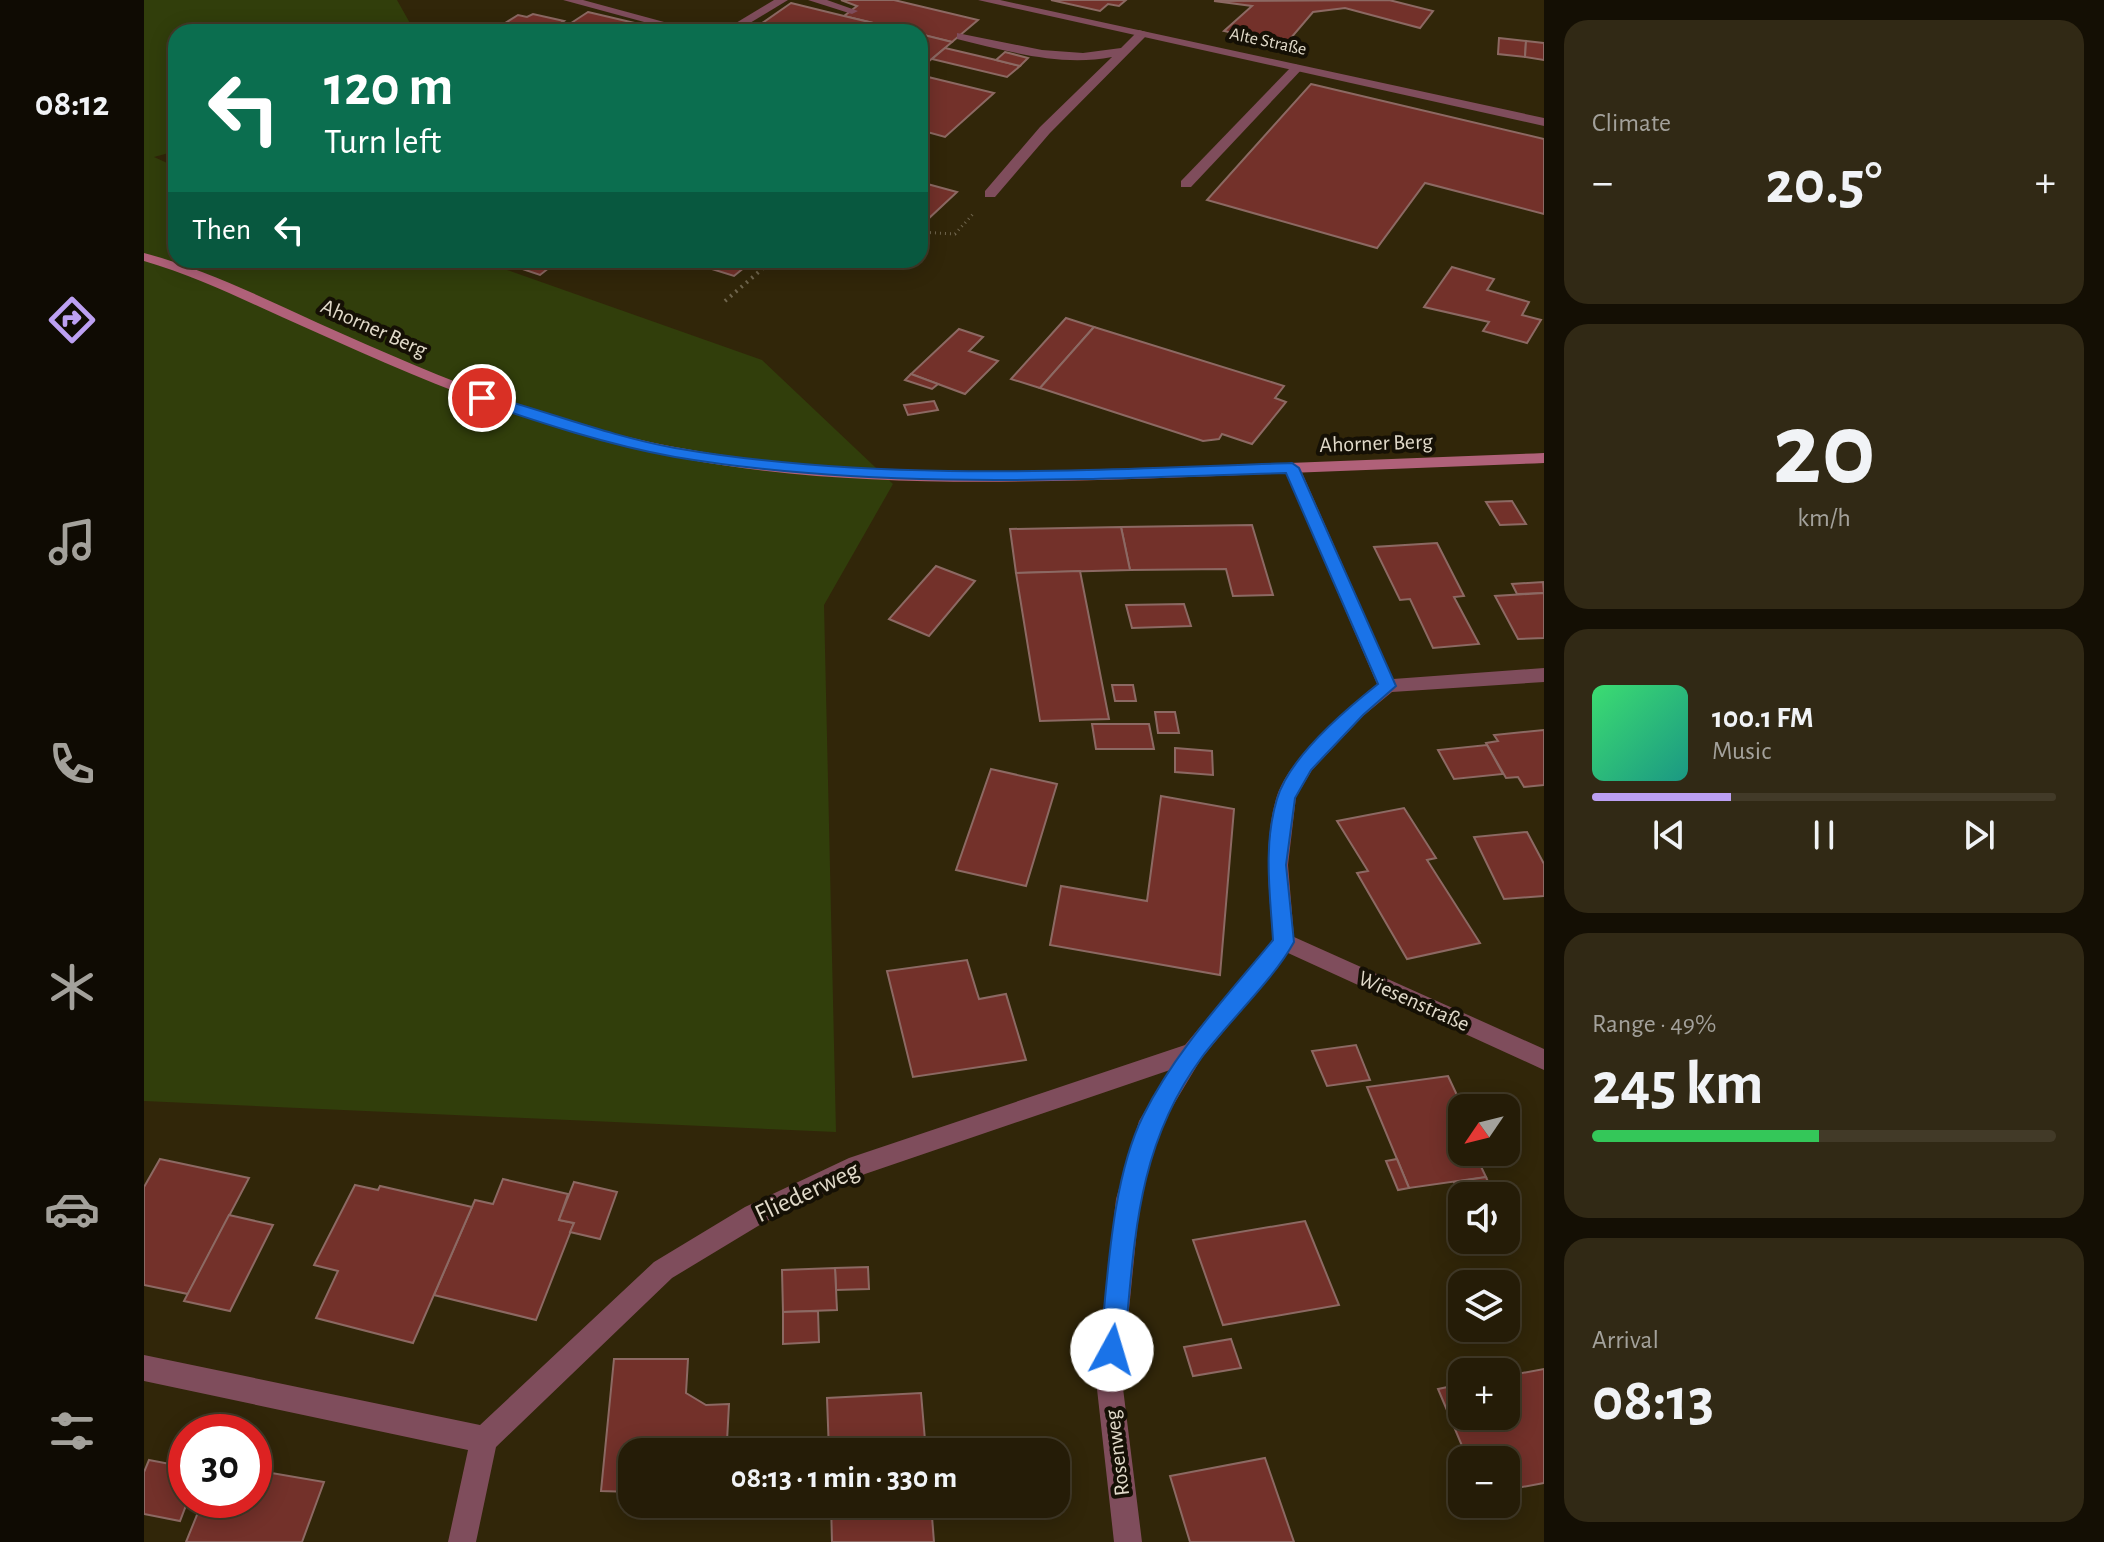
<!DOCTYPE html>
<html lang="en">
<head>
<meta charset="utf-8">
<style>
	:root { --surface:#251c07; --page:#312915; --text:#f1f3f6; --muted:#a3a19b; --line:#423a28; --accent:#bca0f2 }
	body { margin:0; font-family:"Alegreya Sans",sans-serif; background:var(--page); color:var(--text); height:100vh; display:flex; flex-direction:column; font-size:30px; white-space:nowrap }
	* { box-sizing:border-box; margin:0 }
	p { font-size:26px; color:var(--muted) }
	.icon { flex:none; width:44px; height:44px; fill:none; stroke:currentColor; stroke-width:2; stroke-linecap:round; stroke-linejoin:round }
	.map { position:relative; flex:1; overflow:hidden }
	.sheet { display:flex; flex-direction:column; gap:20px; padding:20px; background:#140f04; width:560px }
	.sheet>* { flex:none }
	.top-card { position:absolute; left:24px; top:24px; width:760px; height:244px; border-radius:24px; box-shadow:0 4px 20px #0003,0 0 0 2px var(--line); background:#0b6e4f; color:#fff; overflow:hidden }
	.needle { width:52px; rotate:235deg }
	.tools { position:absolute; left:1304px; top:1094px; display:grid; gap:16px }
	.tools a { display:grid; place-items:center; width:72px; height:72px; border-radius:16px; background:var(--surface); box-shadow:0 4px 20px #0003,0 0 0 2px var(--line); font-size:40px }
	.speed { position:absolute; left:24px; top:1414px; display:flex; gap:16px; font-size:40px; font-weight:700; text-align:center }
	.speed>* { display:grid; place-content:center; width:104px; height:104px; border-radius:50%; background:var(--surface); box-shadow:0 4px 20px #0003,0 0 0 2px var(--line); line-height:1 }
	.speed .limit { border:12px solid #d22; background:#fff; color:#111 }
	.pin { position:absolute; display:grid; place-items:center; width:68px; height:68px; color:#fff; margin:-34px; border:4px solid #fff; border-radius:50%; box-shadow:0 2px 8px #0007 }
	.me { position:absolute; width:88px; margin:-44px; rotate:6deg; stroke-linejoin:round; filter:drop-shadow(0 0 6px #0008) }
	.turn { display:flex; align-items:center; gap:28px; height:168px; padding:0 24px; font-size:36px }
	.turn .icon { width:104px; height:104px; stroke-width:2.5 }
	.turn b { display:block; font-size:56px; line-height:68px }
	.then { display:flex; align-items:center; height:76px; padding:0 24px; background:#0003; gap:16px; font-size:30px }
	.big { font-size:60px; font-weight:700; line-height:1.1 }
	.sheet .tile { flex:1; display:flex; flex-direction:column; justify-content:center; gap:12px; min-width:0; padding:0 28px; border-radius:24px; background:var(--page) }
	.sheet .dial { align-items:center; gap:0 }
	.dial b { font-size:104px; line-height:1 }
	.song { display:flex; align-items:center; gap:24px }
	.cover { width:96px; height:96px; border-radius:12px; background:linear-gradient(135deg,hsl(140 70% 55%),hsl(170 70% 35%)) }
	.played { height:8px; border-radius:4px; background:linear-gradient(90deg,var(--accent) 30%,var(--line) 30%) }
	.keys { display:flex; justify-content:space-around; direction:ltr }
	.heat { display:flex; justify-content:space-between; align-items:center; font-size:44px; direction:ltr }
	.charge { height:12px; border-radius:6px; background:linear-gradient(90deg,#34c759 49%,var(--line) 0) }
	.trip { position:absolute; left:474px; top:1438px; width:452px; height:80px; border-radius:24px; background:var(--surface); box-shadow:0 4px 20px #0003,0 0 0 2px var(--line); font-weight:700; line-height:80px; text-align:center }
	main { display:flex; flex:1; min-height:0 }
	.dock { display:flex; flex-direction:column; width:144px; justify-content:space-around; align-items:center; background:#0f0b03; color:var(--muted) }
	.dock .icon { width:56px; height:56px }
	.dock .active { color:var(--accent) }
	.dock b { font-size:36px; color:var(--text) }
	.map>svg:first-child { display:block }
</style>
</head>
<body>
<main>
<nav class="dock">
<b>08:12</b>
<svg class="icon active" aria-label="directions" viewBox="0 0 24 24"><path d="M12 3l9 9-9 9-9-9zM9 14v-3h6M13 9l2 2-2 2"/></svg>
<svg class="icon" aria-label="music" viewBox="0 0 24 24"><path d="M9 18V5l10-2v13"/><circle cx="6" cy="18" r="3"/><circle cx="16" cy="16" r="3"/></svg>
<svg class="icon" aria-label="phone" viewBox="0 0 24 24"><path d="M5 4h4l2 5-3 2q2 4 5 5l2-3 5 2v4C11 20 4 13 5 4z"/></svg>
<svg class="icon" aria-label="climate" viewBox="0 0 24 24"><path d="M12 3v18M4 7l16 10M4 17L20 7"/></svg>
<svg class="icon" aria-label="car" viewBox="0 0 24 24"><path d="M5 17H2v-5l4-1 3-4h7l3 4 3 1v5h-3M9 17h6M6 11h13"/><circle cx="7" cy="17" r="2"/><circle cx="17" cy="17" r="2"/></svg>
<svg class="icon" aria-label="filters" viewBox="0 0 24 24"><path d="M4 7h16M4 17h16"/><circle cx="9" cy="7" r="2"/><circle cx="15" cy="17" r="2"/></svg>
</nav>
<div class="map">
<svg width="1400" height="1542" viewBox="0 0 1400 1542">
	<rect width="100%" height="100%" fill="#312609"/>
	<path fill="#313e0b" d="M0,0H253L271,32H32V151L10,157L32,167V260H335L618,360L749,484L680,605L692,1132L0,1101Z"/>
	<g fill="#73312a" stroke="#8c6963" stroke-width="2">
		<path d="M697,0H750L834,20L808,42L700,16L713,6Z"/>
		<path d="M907,0H982L975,6L964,4L956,11Z"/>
		<path d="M1245,0L1289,11L1276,28L1201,8L1169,12L1141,45L1080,31L1108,6L1070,1Z"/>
		<path d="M647,3L700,16L767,32H638L614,26Z"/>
		<path d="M444,12L495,24L484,32H347L374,15L383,17L389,14L420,21L414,25L421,27Z"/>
		<path d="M776,34L808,42L778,67Z"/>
		<path d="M1355,38L1382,41L1381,57L1354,54Z"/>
		<path d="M1382,41L1400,43V60L1381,57Z"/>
		<path d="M801,48L852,60L876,66L863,77L788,59Z"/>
		<path d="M861,52L884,58L876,66L852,60Z"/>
		<path d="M776,75L850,93L801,137L776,130Z"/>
		<path d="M1167,84L1400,139V214L1281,183L1233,248L1063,200Z"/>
		<path d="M776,182L813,192L783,220L776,222Z"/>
		<path d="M352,260H415L396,275Z"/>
		<path d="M539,260H617L611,265L606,263L590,276Z"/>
		<path d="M1308,267L1350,279L1343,290L1385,302L1378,315L1397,320L1383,343L1339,331L1345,322L1280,307Z"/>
		<path d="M922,318L950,327L896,388L867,379Z"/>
		<path d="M950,327L1140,386L1131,398L1142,402L1108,444L1078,434L1075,439L1059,441L896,388Z"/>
		<path d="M815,329L839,337L825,351L854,361L821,394L767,374Z"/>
		<path d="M767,374L794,384L788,389L761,380Z"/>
		<path d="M790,401L794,410L764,415L760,405Z"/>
		<path d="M1368,501L1382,524L1356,525L1342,502Z"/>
		<path d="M1108,525L1129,595L1089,596L1082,569L986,570L977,527Z"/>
		<path d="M977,527L986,570L872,573L866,529Z"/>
		<path d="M1293,543L1320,596L1310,597L1335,644L1289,648L1266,599L1256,600L1230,547Z"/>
		<path d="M792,566L831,581L785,636L745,619Z"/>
		<path d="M936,571L965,719L896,721L872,573Z"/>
		<path d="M1399,582L1400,593L1373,594L1368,584Z"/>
		<path d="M1400,593V638L1374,639L1351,596Z"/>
		<path d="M1040,604L1047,626L988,628L982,605Z"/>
		<path d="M968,685H989L992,701H971Z"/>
		<path d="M1011,712H1031L1035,733H1014Z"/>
		<path d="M948,724H1005L1010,749H952Z"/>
		<path d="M1400,730V785L1380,787L1374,777L1362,778L1342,743L1354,741L1350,735Z"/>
		<path d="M1343,745L1359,774L1310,779L1294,750Z"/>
		<path d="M1031,748L1068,751L1069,775L1031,772Z"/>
		<path d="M847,769L913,784L882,886L812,870Z"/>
		<path d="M1017,796L1090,809L1076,975L906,945L917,886L1003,901Z"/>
		<path d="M1260,808L1292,858L1283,860L1336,943L1263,959L1213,873L1224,871L1193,821Z"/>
		<path d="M1383,832L1400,864V896L1360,899L1330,837Z"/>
		<path d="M823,960L835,999L862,994L882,1060L769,1077L743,971Z"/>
		<path d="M1212,1045L1226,1080L1183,1086L1168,1051Z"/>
		<path d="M1304,1076L1319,1108L1318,1152H1330L1342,1177L1265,1188L1223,1087Z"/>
		<path d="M16,1159L105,1178L44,1294L0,1285V1187Z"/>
		<path d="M1253,1159L1265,1188L1254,1190L1242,1161Z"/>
		<path d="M1342,1177L1350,1196H1318V1200L1310,1182Z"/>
		<path d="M359,1179L424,1194L415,1220L430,1223L392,1320L290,1295L331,1200L349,1204Z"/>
		<path d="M430,1182L473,1192L456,1239L426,1232L430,1223L415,1220Z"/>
		<path d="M211,1185L234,1190L236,1186L328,1207L269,1343L172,1318L194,1271L170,1265Z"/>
		<path d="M85,1215L129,1225L86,1311L40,1301Z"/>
		<path d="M1161,1221L1195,1305L1079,1325L1049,1240Z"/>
		<path d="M724,1267L725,1289L692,1290L691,1268Z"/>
		<path d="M691,1268L693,1310L639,1312L638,1270Z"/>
		<path d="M674,1311L675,1342L639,1344V1312Z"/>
		<path d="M1087,1339L1097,1368L1049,1376L1040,1347Z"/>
		<path d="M470,1359H544L542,1393L562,1405L585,1404L583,1441H595V1452H488V1492L457,1491Z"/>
		<path d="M1400,1369V1483L1362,1490V1460H1324L1294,1389L1318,1384V1416H1362V1376Z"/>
		<path d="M777,1393L782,1452H685L683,1398Z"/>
		<path d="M1121,1458L1150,1542H1046L1026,1476Z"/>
		<path d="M5,1460L42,1467L44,1500L36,1521L0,1514V1472Z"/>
		<path d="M110,1470L180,1482L158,1542H42L59,1500H110Z"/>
		<path d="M687,1504H787L790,1542H688Z"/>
	</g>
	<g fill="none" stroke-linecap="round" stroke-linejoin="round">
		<g stroke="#6f654d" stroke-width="3" stroke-dasharray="1 4" stroke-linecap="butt">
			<path d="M776,232L811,234L829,214"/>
			<path d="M621,266L629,260"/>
		</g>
		<path stroke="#6f654d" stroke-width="4" stroke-dasharray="2 5" stroke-linecap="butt" d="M581,301L624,264"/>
		<g fill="#7f4d5c" fill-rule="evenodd">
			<path d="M419,0H439L557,32H537Z"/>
			<path d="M630,0H644L591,32H577Z"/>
			<path d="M664,0H683L714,11L708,14Z"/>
			<path d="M995,30L1005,33L906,133L851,197H841V191L896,127L968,57C916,67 863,51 813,39V33L898,50L939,53L977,48Z"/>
			<path d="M1150,64L1160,67L1047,187H1037V181Z"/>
		</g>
		<g fill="#7f4d5c" fill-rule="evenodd">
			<path d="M834,0H856L1400,118V126Z"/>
			<path d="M1148,463L1156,468L1249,679L1400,668V682L1248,692L1219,716L1168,770L1152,797L1144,865L1150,937L1400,1049V1070L1144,953L1057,1059L1018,1124L996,1199L978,1380L998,1542H970L952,1380L972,1199L995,1121L1026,1070L721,1174L619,1223L528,1278L352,1447L332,1542H304L324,1450L0,1381V1355L336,1425L510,1262L601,1207L705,1158L1041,1045L1129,940C1125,893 1119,845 1132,799C1142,761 1202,709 1233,684L1140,468Z"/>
		</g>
		<path fill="#b06179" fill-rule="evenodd" d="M0,253C61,269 117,297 174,323C270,366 369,409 471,434C650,478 835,474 1017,468C1145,463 1272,458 1400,453V463C1272,468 1145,473 1017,478C833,484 644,489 464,442C361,415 264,374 167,330C112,306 58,278 0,261Z"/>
	</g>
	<path fill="#1a73e8" stroke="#114b97" stroke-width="2" d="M338,394C403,411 465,436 531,448C734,483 943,470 1148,463L1155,468L1252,686L1219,715L1167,770L1151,798L1142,865L1150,942C1130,979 1084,1022 1058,1057C991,1148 991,1242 980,1350L976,1358L968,1361L960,1358L956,1350C964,1278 967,1181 999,1116C1031,1051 1083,996 1129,940C1126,893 1119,845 1133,799C1145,758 1201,710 1234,684L1142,473C939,479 733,491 531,457C464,445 397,423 333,401L331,398Z"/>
	<g text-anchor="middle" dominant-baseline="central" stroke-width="8" stroke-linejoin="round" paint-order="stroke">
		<g font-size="18" fill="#e1daca" stroke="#151005">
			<text transform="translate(1124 42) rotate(12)">Alte Straße</text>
		</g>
		<g font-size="22" fill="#e1daca" stroke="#151005">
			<text transform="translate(230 328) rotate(24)">Ahorner Berg</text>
			<text transform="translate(1232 443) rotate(-2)">Ahorner Berg</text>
			<text transform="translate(1270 1001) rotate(24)">Wiesenstraße</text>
			<text transform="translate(973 1453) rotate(-97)">Rosenweg</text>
		</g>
		<g font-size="26" fill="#e1daca" stroke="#151005">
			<text transform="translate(663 1192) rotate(-25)">Fliederweg</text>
		</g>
	</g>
</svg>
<div class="tools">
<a><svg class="needle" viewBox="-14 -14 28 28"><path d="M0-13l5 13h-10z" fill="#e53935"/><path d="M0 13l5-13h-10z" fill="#a3a19b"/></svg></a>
<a><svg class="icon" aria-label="sound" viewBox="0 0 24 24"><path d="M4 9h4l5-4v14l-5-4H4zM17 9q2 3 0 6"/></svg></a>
<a><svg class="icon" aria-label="layers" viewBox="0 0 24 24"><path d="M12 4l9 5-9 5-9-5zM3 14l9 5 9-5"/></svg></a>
<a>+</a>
<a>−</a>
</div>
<div class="speed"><div class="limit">30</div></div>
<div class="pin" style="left:338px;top:398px;background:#d93025"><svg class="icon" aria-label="arrive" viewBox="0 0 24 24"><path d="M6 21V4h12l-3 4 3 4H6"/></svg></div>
<svg class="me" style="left:968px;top:1350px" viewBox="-20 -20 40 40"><circle r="19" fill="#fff"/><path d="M0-13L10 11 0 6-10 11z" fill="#1a73e8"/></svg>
<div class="trip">08:13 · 1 min · 330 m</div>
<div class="top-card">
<div class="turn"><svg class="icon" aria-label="left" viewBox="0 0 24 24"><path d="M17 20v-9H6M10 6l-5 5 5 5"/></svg><div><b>120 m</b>Turn left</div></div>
<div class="then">Then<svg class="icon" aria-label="left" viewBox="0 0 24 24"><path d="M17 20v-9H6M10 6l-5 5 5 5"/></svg></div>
</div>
</div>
<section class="sheet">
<div class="tile"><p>Climate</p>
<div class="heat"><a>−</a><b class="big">20.5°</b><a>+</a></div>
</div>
<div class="tile dial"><b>20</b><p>km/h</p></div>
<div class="tile">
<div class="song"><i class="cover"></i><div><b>100.1 FM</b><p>Music</p></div></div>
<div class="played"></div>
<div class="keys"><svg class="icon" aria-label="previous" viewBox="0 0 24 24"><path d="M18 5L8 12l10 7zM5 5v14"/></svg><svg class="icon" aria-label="pause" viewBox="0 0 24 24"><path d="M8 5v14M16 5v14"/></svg><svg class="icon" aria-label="next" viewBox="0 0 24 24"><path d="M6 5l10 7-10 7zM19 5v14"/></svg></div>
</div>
<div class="tile"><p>Range · 49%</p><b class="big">245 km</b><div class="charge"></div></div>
<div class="tile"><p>Arrival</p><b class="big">08:13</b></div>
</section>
</main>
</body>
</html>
